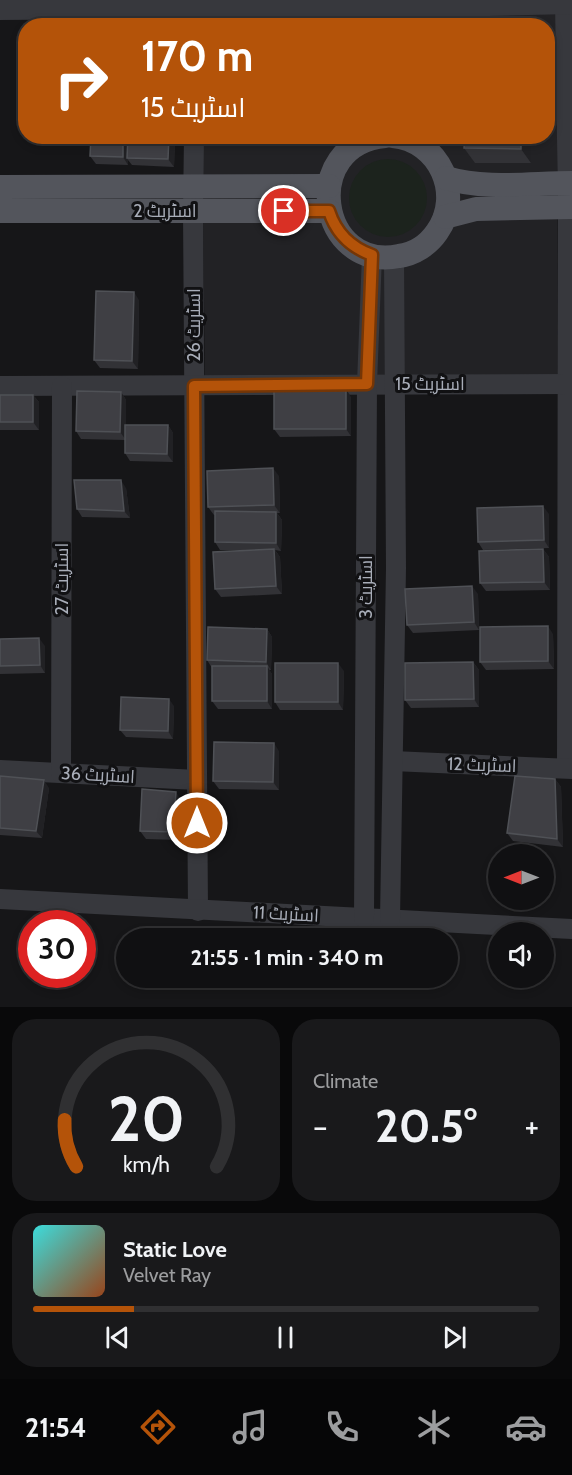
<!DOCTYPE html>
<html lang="en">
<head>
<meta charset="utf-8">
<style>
	:root { --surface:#101012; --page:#19191b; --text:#f1f3f6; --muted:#9c9d9f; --line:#303032; --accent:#b45309 }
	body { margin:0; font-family:Cabin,Cairo,sans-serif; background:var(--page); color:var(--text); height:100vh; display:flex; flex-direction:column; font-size:22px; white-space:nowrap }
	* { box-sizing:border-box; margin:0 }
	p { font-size:20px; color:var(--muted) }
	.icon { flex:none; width:33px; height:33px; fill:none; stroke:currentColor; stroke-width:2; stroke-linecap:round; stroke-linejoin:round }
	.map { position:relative; height:1007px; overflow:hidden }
	.details { display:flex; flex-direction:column; gap:12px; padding:12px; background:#09090a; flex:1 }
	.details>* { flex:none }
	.banner { position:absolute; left:18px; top:18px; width:537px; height:126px; border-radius:24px; box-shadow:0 3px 9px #0003,0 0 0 2px var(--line); background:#b45309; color:#fff; overflow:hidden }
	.needle { width:39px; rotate:270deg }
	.controls { position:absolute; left:488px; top:844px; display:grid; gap:12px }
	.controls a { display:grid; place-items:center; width:66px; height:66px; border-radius:50%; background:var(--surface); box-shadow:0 3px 9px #0003,0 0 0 2px var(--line); font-size:30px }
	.speed { position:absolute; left:18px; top:910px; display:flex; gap:12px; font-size:30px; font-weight:700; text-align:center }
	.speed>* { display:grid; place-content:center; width:78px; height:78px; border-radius:50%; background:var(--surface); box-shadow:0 3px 9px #0003,0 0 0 2px var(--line); line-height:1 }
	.speed .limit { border:9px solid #d22; background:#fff; color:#111 }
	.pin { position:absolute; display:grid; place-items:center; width:51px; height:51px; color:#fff; margin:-26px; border:3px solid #fff; border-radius:50%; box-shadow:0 2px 6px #0007 }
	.me { position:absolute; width:66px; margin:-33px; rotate:0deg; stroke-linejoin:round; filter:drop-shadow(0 0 4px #0008) }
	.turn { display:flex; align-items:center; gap:21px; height:126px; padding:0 24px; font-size:27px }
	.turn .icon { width:78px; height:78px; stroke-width:2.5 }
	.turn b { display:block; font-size:42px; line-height:51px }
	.big { font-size:45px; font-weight:800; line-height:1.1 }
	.details .tile { flex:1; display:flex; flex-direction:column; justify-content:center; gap:9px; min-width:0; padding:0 21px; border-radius:24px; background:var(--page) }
	.details .dial { align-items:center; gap:0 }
	.dial svg { height:156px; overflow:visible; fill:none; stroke:var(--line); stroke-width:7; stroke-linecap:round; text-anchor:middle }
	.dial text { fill:var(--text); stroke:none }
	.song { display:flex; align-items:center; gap:18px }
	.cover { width:72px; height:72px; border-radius:9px; background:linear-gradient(135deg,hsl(180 70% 55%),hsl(20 70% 35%)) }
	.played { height:6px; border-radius:3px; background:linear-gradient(90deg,var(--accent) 20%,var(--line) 20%) }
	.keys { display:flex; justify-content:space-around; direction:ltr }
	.heat { display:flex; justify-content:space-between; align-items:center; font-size:33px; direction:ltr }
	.details .tiles { flex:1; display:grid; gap:12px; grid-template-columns:1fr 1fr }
	.tile:last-child { grid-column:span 2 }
	.trip { position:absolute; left:116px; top:928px; width:342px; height:60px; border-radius:30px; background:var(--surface); box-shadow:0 3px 9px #0003,0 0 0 2px var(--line); font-weight:800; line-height:60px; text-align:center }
	.dock { display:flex; height:96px; justify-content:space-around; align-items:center; background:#060607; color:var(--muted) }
	.dock .icon { width:42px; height:42px }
	.dock .active { color:var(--accent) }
	.dock b { font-size:27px; color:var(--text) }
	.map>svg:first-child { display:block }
</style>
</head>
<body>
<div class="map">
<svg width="572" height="1007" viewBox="0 0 572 1007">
	<rect width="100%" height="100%" fill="#161618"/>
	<path fill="#222225" d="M557,14L558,376L205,377L202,137L548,136V26H201V20Z"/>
	<circle fill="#1c231d" cx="388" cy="198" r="39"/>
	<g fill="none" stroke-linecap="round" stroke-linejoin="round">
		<g stroke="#37383d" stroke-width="20">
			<path d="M565,0L568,207L567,768"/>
			<path d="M0,10L375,7L401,8L572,4"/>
			<path d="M194,136L193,211L198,911"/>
			<path d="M0,386L572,384"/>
			<path d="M393,761L572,769"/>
			<path d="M0,770L197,780"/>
			<path d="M61,773L62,386"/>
			<path d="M0,899L572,929"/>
			<path d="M364,918L367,384L372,255"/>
			<path d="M390,919L396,568L394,257"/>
		</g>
		<g stroke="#53555c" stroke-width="24">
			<path d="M385,136C299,144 318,272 399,256C414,254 428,245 437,232C464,194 439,140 393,136"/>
			<path d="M446,178C486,190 531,183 572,183"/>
			<path d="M0,187L329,186"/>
			<path d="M0,211H329"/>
			<path d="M445,217L476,209L572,207"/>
		</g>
	</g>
	<g fill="#323236">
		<path d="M175,136L174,167L132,165L128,160V165L96,164L90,156Z"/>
		<path d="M465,136H531V163H475L464,148Z"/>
		<path d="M139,300L138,369L100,368L94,360Z"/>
		<path d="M121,392L126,400V425H168L173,433V462L130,461L125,453V440L81,439L76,431Z"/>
		<path d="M0,395H33L39,402V430H0Z"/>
		<path d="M351,397V436L280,437L274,429Z"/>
		<path d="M279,476L280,513H277L282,520L281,551L275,550L280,557L282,594L221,597L215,589L253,550H220L215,542V515H214L208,507Z"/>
		<path d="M126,488L130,518L82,517L77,509Z"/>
		<path d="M549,514V548L483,550L478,542Z"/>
		<path d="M543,549L549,557L550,590L486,591L480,583Z"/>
		<path d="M478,594L479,630L413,633L407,625Z"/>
		<path d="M267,629L272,637L271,670H269L272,674V709H218L212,701V668L207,660Z"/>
		<path d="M553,634L554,669L486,670L480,662Z"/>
		<path d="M0,639L45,646V673L0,674Z"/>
		<path d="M473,662L479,670V707L411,708L405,700Z"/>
		<path d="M344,671L343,710H280L275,702Z"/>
		<path d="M174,706L173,739L126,737L120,730Z"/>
		<path d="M279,751V790L219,789L213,781Z"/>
		<path d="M0,776L49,788L42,838L0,835Z"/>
		<path d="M555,779L561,787L563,847L513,841L507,833Z"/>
		<path d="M181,800L179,840L146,839L140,831Z"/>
	</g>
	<g fill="#212124">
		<path d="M93,19L98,26H93Z"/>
		<path d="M123,136H129L127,158L128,160V165L123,157Z"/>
		<path d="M169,136H175L174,167L168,159Z"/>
		<path d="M521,136H531V163L521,149Z"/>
		<path d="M134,292L139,300L138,369L132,361Z"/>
		<path d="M346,389L351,397V436L346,429Z"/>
		<path d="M121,392L126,400V440L120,432Z"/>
		<path d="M33,395L39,402V430L33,422Z"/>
		<path d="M168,425L173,433V462L167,454Z"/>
		<path d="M273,468L279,476L280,513L274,505Z"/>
		<path d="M121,480L126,488L130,518L124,511Z"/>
		<path d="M543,506L549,514V548L544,540Z"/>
		<path d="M276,512L282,520L281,551L276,543Z"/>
		<path d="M274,549L280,557L282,594L276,586Z"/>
		<path d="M543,549L549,557L550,590L544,582Z"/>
		<path d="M472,586L478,594L479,630L474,622Z"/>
		<path d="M548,626L553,634L554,669L548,661Z"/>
		<path d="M267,629L272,637L271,670L266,662Z"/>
		<path d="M39,638L45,646V673L40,665Z"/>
		<path d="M473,662L479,670V707L474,699Z"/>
		<path d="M338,663L344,671L343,710L338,702Z"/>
		<path d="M267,666L272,674V709L267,701Z"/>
		<path d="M169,699L174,706L173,739L168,731Z"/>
		<path d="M274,743L279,751V790L273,782Z"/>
		<path d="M555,779L561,787L563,847L557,839Z"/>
		<path d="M44,780L49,788L42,838L36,831Z"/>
		<path d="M176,792L181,800L179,840L173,832Z"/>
	</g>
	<g fill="#3f3f44" stroke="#4f5156" stroke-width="1.5">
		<path d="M57,17L93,19V26H56Z"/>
		<path d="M410,20L522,21V26H404Z"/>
		<path d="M91,136H123V157L90,156Z"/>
		<path d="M128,136H169L168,159L127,158Z"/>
		<path d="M465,136H521V149L464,148Z"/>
		<path d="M96,291L134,292L132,361L94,360Z"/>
		<path d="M346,389V429H274V390Z"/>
		<path d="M77,391L121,392L120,432L76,431Z"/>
		<rect x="0" y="395" width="33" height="27"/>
		<path d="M125,425H168L167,454L125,453Z"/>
		<path d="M273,468L274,505L208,507L207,471Z"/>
		<path d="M74,480H121L124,511L77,509Z"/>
		<path d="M543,506L544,540L478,542L477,508Z"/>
		<path d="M215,511L276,512V543L215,542Z"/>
		<path d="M274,549L276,586L215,589L213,552Z"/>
		<path d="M543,549L544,582L480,583L479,551Z"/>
		<path d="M472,586L474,622L407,625L405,589Z"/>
		<path d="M548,626V661L480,662V627Z"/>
		<path d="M208,627L267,629L266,662L207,660Z"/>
		<path d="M39,638L40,665L0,666V639Z"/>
		<path d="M473,662L474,699L405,700V663Z"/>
		<rect x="275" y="663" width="63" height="39"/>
		<rect x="212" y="666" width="55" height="35"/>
		<path d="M121,697L169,699L168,731L120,730Z"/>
		<path d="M214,742L274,743L273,782L213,781Z"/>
		<path d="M0,776L44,780L36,831L0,828Z"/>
		<path d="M515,776L555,779L557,839L507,833Z"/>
		<path d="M142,789L176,792L173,832L140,831Z"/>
	</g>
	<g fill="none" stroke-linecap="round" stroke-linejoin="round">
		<defs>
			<path id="route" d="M197,823L194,386L367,384L372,255C350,247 336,233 329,211H284"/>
		</defs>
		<use href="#route" stroke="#753606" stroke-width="15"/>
		<use href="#route" stroke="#b45309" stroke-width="10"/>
	</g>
	<g text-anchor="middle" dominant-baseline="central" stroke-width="6" stroke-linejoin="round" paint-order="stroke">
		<g font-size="18" fill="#a8adb8" stroke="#111113">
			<text x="165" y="211">اسٹریٹ 2</text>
			<text transform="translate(194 325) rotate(-90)">اسٹریٹ 26</text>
			<text x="430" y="384">اسٹریٹ 15</text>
			<text transform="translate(62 579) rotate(-90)">اسٹریٹ 27</text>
			<text transform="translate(366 587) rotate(-90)">اسٹریٹ 3</text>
			<text transform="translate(482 765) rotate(2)">اسٹریٹ 12</text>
			<text transform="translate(98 775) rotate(3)">اسٹریٹ 36</text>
			<text transform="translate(286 914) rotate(3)">اسٹریٹ 11</text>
		</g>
	</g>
</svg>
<div class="controls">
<a><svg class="needle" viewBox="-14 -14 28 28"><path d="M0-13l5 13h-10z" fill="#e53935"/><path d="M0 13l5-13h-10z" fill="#9c9d9f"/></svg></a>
<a><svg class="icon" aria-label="sound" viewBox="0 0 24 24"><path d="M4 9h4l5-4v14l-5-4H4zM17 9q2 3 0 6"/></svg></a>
</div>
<div class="speed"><div class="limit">30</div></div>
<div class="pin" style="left:284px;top:211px;background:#d93025"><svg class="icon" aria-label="arrive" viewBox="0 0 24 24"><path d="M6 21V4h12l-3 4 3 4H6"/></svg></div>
<svg class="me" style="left:197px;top:823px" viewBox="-20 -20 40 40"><circle r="17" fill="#b45309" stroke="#fff" stroke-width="3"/><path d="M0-11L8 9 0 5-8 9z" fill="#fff"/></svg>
<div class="trip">21:55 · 1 min · 340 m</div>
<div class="banner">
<div class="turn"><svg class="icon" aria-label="right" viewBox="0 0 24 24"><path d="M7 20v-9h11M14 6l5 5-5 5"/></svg><div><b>170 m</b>اسٹریٹ 15</div></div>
</div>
</div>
<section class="details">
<div class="tiles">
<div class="tile dial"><svg viewBox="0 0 100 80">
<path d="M14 69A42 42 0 1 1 86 69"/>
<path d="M14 69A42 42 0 0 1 8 45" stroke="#b45309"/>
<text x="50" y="56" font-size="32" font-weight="700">20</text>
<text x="50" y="72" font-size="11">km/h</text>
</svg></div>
<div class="tile"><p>Climate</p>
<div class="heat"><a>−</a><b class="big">20.5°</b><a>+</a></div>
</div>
<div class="tile">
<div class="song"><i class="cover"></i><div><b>Static Love</b><p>Velvet Ray</p></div></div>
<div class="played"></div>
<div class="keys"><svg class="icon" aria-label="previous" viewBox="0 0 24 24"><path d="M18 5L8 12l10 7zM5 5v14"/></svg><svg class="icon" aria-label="pause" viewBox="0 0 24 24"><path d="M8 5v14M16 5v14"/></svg><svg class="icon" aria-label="next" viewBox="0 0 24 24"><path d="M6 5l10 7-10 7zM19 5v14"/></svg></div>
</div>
</div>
</section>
<nav class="dock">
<b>21:54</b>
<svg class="icon active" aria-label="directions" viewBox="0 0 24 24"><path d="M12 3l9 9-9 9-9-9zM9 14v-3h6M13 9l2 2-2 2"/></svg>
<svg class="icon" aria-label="music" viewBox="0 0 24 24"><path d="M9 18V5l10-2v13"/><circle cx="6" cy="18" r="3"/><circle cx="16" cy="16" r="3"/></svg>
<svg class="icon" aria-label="phone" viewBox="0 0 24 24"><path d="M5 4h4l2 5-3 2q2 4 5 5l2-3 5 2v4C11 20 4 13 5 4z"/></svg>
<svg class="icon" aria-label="climate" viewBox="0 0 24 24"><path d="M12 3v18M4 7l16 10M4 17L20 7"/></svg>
<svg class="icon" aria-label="car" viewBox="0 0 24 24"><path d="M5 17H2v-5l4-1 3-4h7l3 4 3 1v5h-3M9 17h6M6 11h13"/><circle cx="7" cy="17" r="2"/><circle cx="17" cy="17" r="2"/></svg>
</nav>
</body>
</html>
